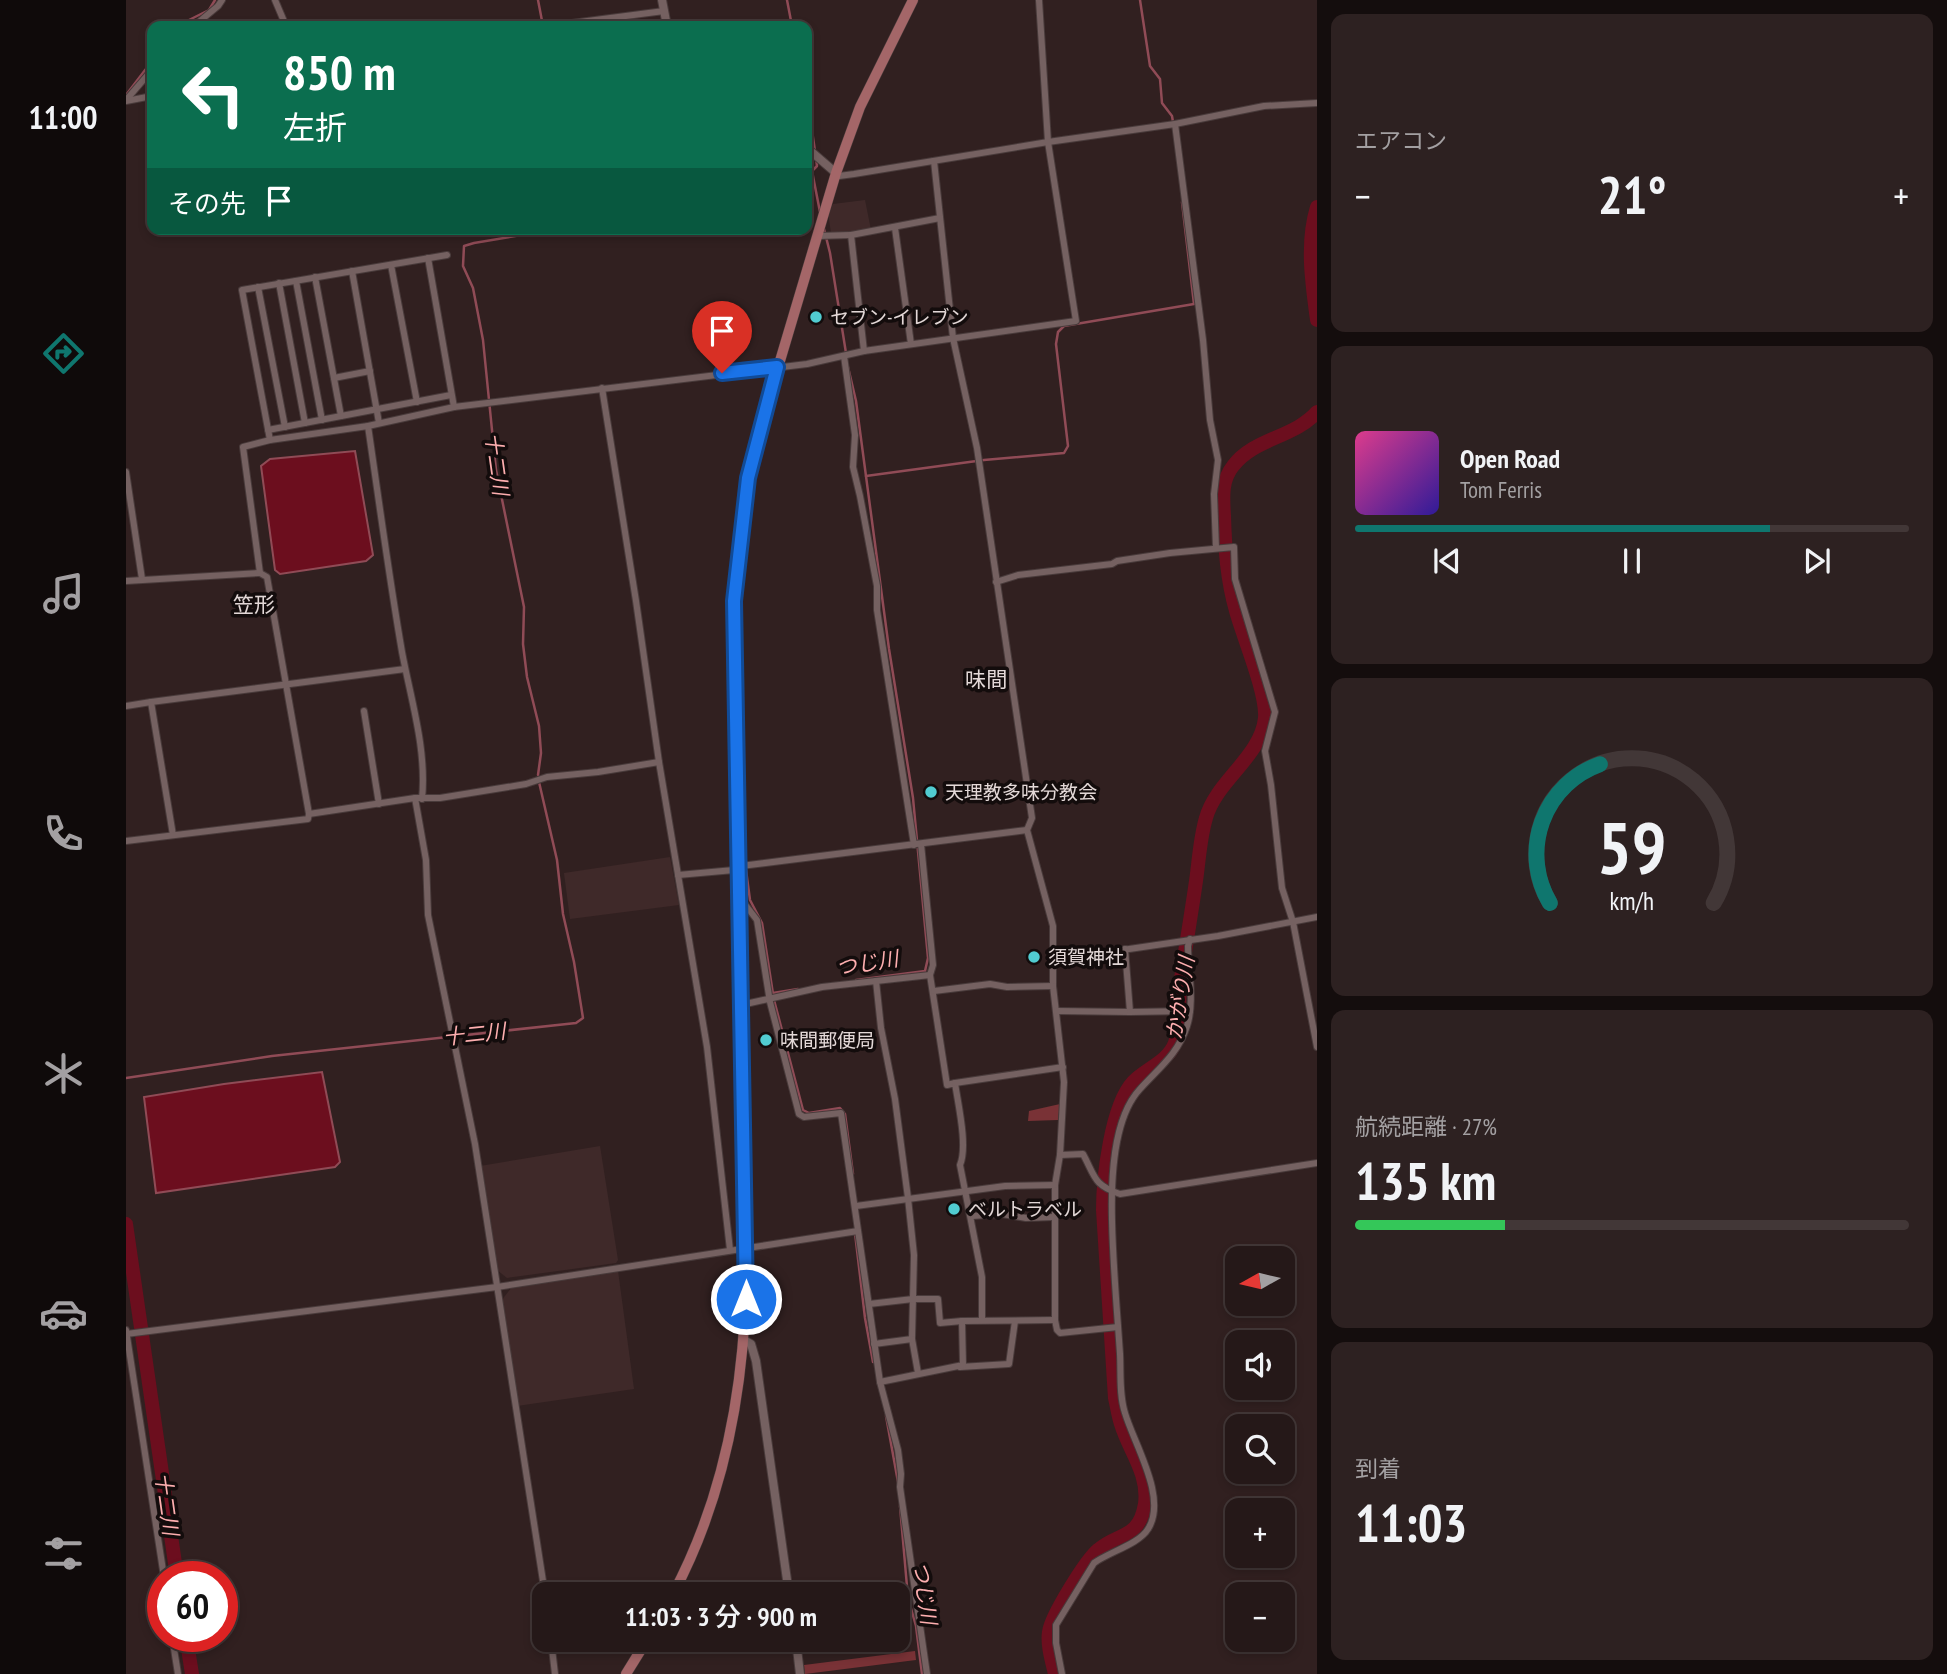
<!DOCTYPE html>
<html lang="ja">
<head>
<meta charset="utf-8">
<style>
	:root { --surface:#251818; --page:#2d2121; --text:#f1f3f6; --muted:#a3a0a2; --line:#423737; --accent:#0f766e }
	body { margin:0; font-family:"PT Sans Narrow","Noto Sans JP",sans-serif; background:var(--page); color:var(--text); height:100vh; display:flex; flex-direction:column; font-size:26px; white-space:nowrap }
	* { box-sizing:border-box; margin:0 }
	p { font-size:23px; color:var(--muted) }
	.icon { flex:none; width:38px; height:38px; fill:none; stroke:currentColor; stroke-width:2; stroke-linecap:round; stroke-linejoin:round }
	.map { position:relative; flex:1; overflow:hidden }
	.side { display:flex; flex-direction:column; gap:14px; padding:14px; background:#140d0d; width:630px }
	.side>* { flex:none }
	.guide { position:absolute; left:21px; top:21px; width:665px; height:214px; border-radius:14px; box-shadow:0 4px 10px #0003,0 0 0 2px var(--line); background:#0b6e4f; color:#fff; overflow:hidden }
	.needle { width:46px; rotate:262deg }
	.tools { position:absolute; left:1099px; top:1246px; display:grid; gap:14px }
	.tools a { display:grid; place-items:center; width:70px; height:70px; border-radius:14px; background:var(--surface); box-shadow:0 4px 10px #0003,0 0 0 2px var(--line); font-size:35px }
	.speed { position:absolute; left:21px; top:1561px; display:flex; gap:14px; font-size:35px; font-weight:700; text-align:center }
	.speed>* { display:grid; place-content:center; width:91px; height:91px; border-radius:50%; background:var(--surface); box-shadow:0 4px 10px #0003,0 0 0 2px var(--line); line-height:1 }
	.speed .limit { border:10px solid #d22; background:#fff; color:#111 }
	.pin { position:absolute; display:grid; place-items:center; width:60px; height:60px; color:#fff; margin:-72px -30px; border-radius:50% 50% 50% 0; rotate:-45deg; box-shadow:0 0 7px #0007 }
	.pin .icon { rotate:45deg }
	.me { position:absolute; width:77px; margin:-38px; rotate:0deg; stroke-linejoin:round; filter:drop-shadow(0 0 5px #0008) }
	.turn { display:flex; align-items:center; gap:24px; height:147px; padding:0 21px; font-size:32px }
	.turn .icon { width:91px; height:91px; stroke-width:2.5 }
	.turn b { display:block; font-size:49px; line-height:60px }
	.then { display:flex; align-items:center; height:66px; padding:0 21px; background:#0003; gap:14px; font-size:26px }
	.big { font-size:52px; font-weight:600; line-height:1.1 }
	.side .tile { flex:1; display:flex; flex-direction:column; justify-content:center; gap:10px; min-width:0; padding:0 24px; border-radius:14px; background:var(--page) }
	.side .dial { align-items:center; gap:0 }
	.dial svg { height:182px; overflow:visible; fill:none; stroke:var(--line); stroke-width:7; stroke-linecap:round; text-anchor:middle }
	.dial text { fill:var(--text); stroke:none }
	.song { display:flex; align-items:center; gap:21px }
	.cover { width:84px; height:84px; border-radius:10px; background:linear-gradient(135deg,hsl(330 70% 55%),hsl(250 70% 35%)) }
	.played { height:7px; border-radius:4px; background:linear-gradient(90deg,var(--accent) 75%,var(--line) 75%) }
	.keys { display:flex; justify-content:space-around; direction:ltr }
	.heat { display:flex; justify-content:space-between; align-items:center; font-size:38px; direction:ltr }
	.charge { height:10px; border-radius:5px; background:linear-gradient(90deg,#34c759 27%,var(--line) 0) }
	.trip { position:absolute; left:406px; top:1582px; width:378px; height:70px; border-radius:14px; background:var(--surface); box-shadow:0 4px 10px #0003,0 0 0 2px var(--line); font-weight:600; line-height:70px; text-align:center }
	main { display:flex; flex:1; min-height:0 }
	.tab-bar { display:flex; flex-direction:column; width:126px; justify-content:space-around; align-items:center; background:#0f0a0a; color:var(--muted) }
	.tab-bar .icon { width:49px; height:49px }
	.tab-bar .current { color:var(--accent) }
	.tab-bar b { font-size:32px; color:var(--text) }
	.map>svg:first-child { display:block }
</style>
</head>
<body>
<main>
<nav class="tab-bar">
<b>11:00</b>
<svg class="icon current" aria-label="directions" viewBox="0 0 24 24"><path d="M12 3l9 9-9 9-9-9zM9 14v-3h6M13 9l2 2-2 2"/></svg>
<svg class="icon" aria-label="music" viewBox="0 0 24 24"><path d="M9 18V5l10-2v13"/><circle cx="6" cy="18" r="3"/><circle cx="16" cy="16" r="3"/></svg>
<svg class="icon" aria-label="phone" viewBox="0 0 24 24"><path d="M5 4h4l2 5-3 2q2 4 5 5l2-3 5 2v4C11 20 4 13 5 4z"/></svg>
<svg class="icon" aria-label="climate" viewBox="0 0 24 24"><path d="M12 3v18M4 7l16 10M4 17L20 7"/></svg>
<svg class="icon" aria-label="car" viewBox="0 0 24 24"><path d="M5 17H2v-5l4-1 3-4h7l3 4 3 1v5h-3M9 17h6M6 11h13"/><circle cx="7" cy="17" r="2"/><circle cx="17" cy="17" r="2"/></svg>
<svg class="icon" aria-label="filters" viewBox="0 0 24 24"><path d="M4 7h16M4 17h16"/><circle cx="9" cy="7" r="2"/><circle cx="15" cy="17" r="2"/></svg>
</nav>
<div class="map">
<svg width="1191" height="1674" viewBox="0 0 1191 1674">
	<rect width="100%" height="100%" fill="#312020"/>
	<g fill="#3f2929">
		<path d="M739,200L745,230L724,234L705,233L702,212L707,204Z"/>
		<path d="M544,857L553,905L444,919L438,873Z"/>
		<path d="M474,1146L492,1260L490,1263L381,1278L371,1270L354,1166Z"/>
		<path d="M492,1271L508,1389L391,1406L375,1301L386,1287Z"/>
	</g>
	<g fill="#793236">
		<path d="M934,1104L932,1120L902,1121L903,1111Z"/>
		<path d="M789,1651L790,1660L679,1674L678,1665Z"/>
	</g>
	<g fill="#6c0e1e" stroke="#904b56" stroke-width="2">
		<path d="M229,451L247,555L240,561L154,574L149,570L135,466L144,459Z"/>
		<path d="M196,1072L214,1162L209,1167L30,1193L18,1097L98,1084Z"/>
	</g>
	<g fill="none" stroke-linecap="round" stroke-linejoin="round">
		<g stroke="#904b56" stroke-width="2.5">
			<path d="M412,0L417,26"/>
			<path d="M661,0L666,26"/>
			<path d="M1014,0L1024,66L1034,79L1036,103L1046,116L1047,122"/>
			<path d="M57,26L59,22L83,10L89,0"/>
			<path d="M0,95L26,61"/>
			<path d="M681,114L684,117L689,151"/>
			<path d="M690,158L691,166L686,171L694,212"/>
			<path d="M698,229L704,253L720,353"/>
			<path d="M722,367L730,401L763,649L787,798L802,958L799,971L730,980"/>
			<path d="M740,476L858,460L938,453L942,446L930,344L932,332L938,326L1068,304L1056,202"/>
			<path d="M412,775L415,753L413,726L401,677L397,644L398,607L370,470L357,340L347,288L337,266L338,246L348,243L431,229"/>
			<path d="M620,870L624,900L636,923L647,994"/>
			<path d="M647,993L672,989"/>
			<path d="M648,1000L677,1110L683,1113L714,1108L719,1114L727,1174"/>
			<path d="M0,1078L146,1056L450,1023L457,1018L448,962L437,914L431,860L413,782"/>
			<path d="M729,1233L739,1318L747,1362"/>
			<path d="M760,1416L772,1482"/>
			<path d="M774,1506L782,1598L790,1626L796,1674"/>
		</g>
		<g stroke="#6c0e1e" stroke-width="14">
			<path d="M1191,207C1180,243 1186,283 1191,320"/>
			<path d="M0,1224L51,1577"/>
			<path d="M60,1636L66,1674"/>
			<path d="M929,1674C926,1661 921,1645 923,1632C925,1616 960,1560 972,1550C992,1532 1013,1540 1019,1504C1023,1473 1003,1451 995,1424C992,1415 991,1406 989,1398L977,1210C977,1178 985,1106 1007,1082C1019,1069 1042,1062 1049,1043C1056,1025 1052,1005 1054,986C1059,950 1065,916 1070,881C1073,860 1074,838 1080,818C1090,781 1135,757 1139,718C1141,693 1117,637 1110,611C1101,579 1099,549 1098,516C1097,498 1095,481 1107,466C1128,438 1168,438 1191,412"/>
		</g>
		<defs>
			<g id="minor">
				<path d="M149,0L160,26"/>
				<path d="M68,26L92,6L96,0"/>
				<path d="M423,26L538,11"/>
				<path d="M0,100L26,70"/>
				<path d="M0,101L26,96"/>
				<path d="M1049,124L1077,340L1084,420L1092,460L1088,494L1090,548"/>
				<path d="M808,161L827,338L851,448L906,818L901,830L927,926V986L938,1082L934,1155L929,1185V1320L931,1330L934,1333L992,1327"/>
				<path d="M710,173L713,176L728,174L922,142L1049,124L1138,106L1191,103"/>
				<path d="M769,228L785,344"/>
				<path d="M691,236L725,235"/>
				<path d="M302,258L328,407"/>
				<path d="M265,265L291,402"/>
				<path d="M226,271L253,423"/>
				<path d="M189,277L215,416"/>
				<path d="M170,281L196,420"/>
				<path d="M153,283L179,423"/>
				<path d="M132,287L159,427"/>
				<path d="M738,351L725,235L814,218"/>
				<path d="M718,356L729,435L727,467L734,496L751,586V610L788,845"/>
				<path d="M208,378L244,371"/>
				<path d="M476,388L510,601L533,762L581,1047L604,1250"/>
				<path d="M242,426C253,501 263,577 276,652C285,700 301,750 296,799"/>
				<path d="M142,430L325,395"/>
				<path d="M144,440L116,290L321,255"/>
				<path d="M0,472L16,579"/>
				<path d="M0,581L134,573"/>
				<path d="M870,582L892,575L986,564L991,561L1044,553L1108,547L1109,579L1149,712L1139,751L1145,785L1156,888L1167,922L1191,1047"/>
				<path d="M0,706L25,702"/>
				<path d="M238,711L253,804"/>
				<path d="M289,798L300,860L302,915L349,1144L419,1594"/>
				<path d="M183,814L141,577L134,573L117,447L144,440L242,426L328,407L681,364L738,351L950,321L922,142L913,0"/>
				<path d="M47,835L25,702L279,669"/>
				<path d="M0,841L182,819L183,814L289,798H314L400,784L421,777L472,772L533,762"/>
				<path d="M795,844L807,965L804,975L821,1085L829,1083C832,1104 842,1146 834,1165L856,1277V1320"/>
				<path d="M552,875L608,870L615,866L901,830"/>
				<path d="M614,898L631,920L644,1002L673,1114L678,1117L715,1113L754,1382L772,1450L775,1474L774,1487L801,1674"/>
				<path d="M928,960L1092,936L1191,917"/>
				<path d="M750,981L755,1028L769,1099L782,1198L788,1255L786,1339L792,1373"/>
				<path d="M808,991L864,984L881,987L927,986"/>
				<path d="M615,1005L696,987L804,975"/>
				<path d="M931,1011L1004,1012L999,949"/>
				<path d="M1004,1012L1064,1011"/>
				<path d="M829,1083L937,1067"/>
				<path d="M934,1155L957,1154C969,1176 967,1185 994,1194L1191,1163"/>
				<path d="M730,1206L879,1186L929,1185"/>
				<path d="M846,1216L876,1214L900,1218L928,1217"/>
				<path d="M743,1304L787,1299H812L814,1323L836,1321"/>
				<path d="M0,1330L38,1577"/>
				<path d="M0,1334L371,1287L732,1231"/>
				<path d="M748,1344L786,1339"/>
				<path d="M834,1367L883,1364L889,1321"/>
				<path d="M754,1382L837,1365L836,1321L929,1320"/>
				<path d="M46,1636L52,1674"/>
				<path d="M425,1640L429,1674"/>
				<path d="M936,1674L930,1643V1625L968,1563C983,1552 1013,1544 1022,1529C1042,1498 1008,1444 999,1413C993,1395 995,1373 994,1354C991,1310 987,1266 986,1221C985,1182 986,1119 1014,1089C1033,1068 1052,1054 1061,1026C1069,1002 1062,971 1062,946L1064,939"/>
			</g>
			<g id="tertiary">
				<path d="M536,0L541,26"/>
				<path d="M681,148L710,173"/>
				<path d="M618,1340L625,1344L630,1361L663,1594"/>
				<path d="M670,1640L674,1674"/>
			</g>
			<g id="primary">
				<path d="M547,1594C598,1498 618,1390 620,1282L608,652L611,567L622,478L631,438L710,173L734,107L787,0"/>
				<path d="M500,1674L521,1640"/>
			</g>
		</defs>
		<use href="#minor" stroke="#493b3b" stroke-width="8"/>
		<use href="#tertiary" stroke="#493b3b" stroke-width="10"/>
		<use href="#primary" stroke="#493b3b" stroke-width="11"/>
		<use href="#minor" stroke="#756161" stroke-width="6"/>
		<use href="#tertiary" stroke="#756161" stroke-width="8"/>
		<use href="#primary" stroke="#a46668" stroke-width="10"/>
	</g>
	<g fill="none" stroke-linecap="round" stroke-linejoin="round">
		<defs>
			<path id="route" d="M596,373L651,367L622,478L608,601L620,1299"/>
		</defs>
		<use href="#route" stroke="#114b97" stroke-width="18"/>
		<use href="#route" stroke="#1a73e8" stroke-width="12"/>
	</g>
	<g fill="#51ccd1" stroke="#130c0c" stroke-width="2.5">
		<circle cx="690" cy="317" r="7"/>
		<circle cx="805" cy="792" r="7"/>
		<circle cx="908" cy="957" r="7"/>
		<circle cx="640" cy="1040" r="7"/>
		<circle cx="828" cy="1209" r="7"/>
	</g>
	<g text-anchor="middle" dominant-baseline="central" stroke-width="7" stroke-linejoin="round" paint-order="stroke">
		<g font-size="19" fill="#e3d8d7" stroke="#130c0c" text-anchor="start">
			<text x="704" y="317">セブン-イレブン</text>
			<text x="819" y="792">天理教多味分教会</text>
			<text x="922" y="957">須賀神社</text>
			<text x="654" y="1040">味間郵便局</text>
			<text x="842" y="1209">ベルトラベル</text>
		</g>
		<g font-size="21" font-style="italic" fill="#fdaeaf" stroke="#130c0c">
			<text transform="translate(371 464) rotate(82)">十二川</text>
			<text transform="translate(741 963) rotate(-9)">つじ川</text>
			<text transform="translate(1054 998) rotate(-81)">かがり川</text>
			<text transform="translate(348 1034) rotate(-6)">十二川</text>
			<text transform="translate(41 1504) rotate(82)">十二川</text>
			<text transform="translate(799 1593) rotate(82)">つじ川</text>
		</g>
		<g font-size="21" fill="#e3d8d7" stroke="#130c0c">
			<text x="128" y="604">笠形</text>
			<text x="860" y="679">味間</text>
		</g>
	</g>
</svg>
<div class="tools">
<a><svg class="needle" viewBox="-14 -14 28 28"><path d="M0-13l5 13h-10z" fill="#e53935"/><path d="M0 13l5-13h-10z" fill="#a3a0a2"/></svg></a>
<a><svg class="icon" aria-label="sound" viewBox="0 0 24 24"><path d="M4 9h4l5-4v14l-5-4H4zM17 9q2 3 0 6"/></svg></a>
<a><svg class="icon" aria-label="search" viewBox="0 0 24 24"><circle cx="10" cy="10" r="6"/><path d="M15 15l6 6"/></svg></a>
<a>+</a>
<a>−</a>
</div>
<div class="speed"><div class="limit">60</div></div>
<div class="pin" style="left:596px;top:373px;background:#d93025"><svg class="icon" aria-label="arrive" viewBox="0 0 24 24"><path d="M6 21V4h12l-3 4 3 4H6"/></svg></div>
<svg class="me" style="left:620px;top:1299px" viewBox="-20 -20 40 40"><circle r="17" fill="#1a73e8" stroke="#fff" stroke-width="3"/><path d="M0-11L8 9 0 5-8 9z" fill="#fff"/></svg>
<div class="trip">11:03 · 3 分 · 900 m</div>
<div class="guide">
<div class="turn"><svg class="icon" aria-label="left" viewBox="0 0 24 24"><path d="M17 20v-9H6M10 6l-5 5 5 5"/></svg><div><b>850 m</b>左折</div></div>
<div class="then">その先<svg class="icon" aria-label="arrive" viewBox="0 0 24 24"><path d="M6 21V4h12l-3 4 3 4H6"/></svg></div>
</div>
</div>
<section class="side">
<div class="tile"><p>エアコン</p>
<div class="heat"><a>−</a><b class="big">21°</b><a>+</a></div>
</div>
<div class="tile">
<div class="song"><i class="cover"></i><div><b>Open Road</b><p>Tom Ferris</p></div></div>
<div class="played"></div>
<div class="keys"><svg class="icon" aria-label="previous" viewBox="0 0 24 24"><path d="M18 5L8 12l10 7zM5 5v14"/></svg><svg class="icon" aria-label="pause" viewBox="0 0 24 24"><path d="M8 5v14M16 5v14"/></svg><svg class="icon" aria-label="next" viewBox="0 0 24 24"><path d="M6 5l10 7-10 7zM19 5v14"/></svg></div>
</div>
<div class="tile dial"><svg viewBox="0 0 100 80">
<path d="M14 69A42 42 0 1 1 86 69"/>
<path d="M14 69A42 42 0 0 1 36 8" stroke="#0f766e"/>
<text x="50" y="56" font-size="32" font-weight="700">59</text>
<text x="50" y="72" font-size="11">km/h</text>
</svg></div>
<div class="tile"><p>航続距離 · 27%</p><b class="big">135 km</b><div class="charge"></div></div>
<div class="tile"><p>到着</p><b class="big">11:03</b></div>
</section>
</main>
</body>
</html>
